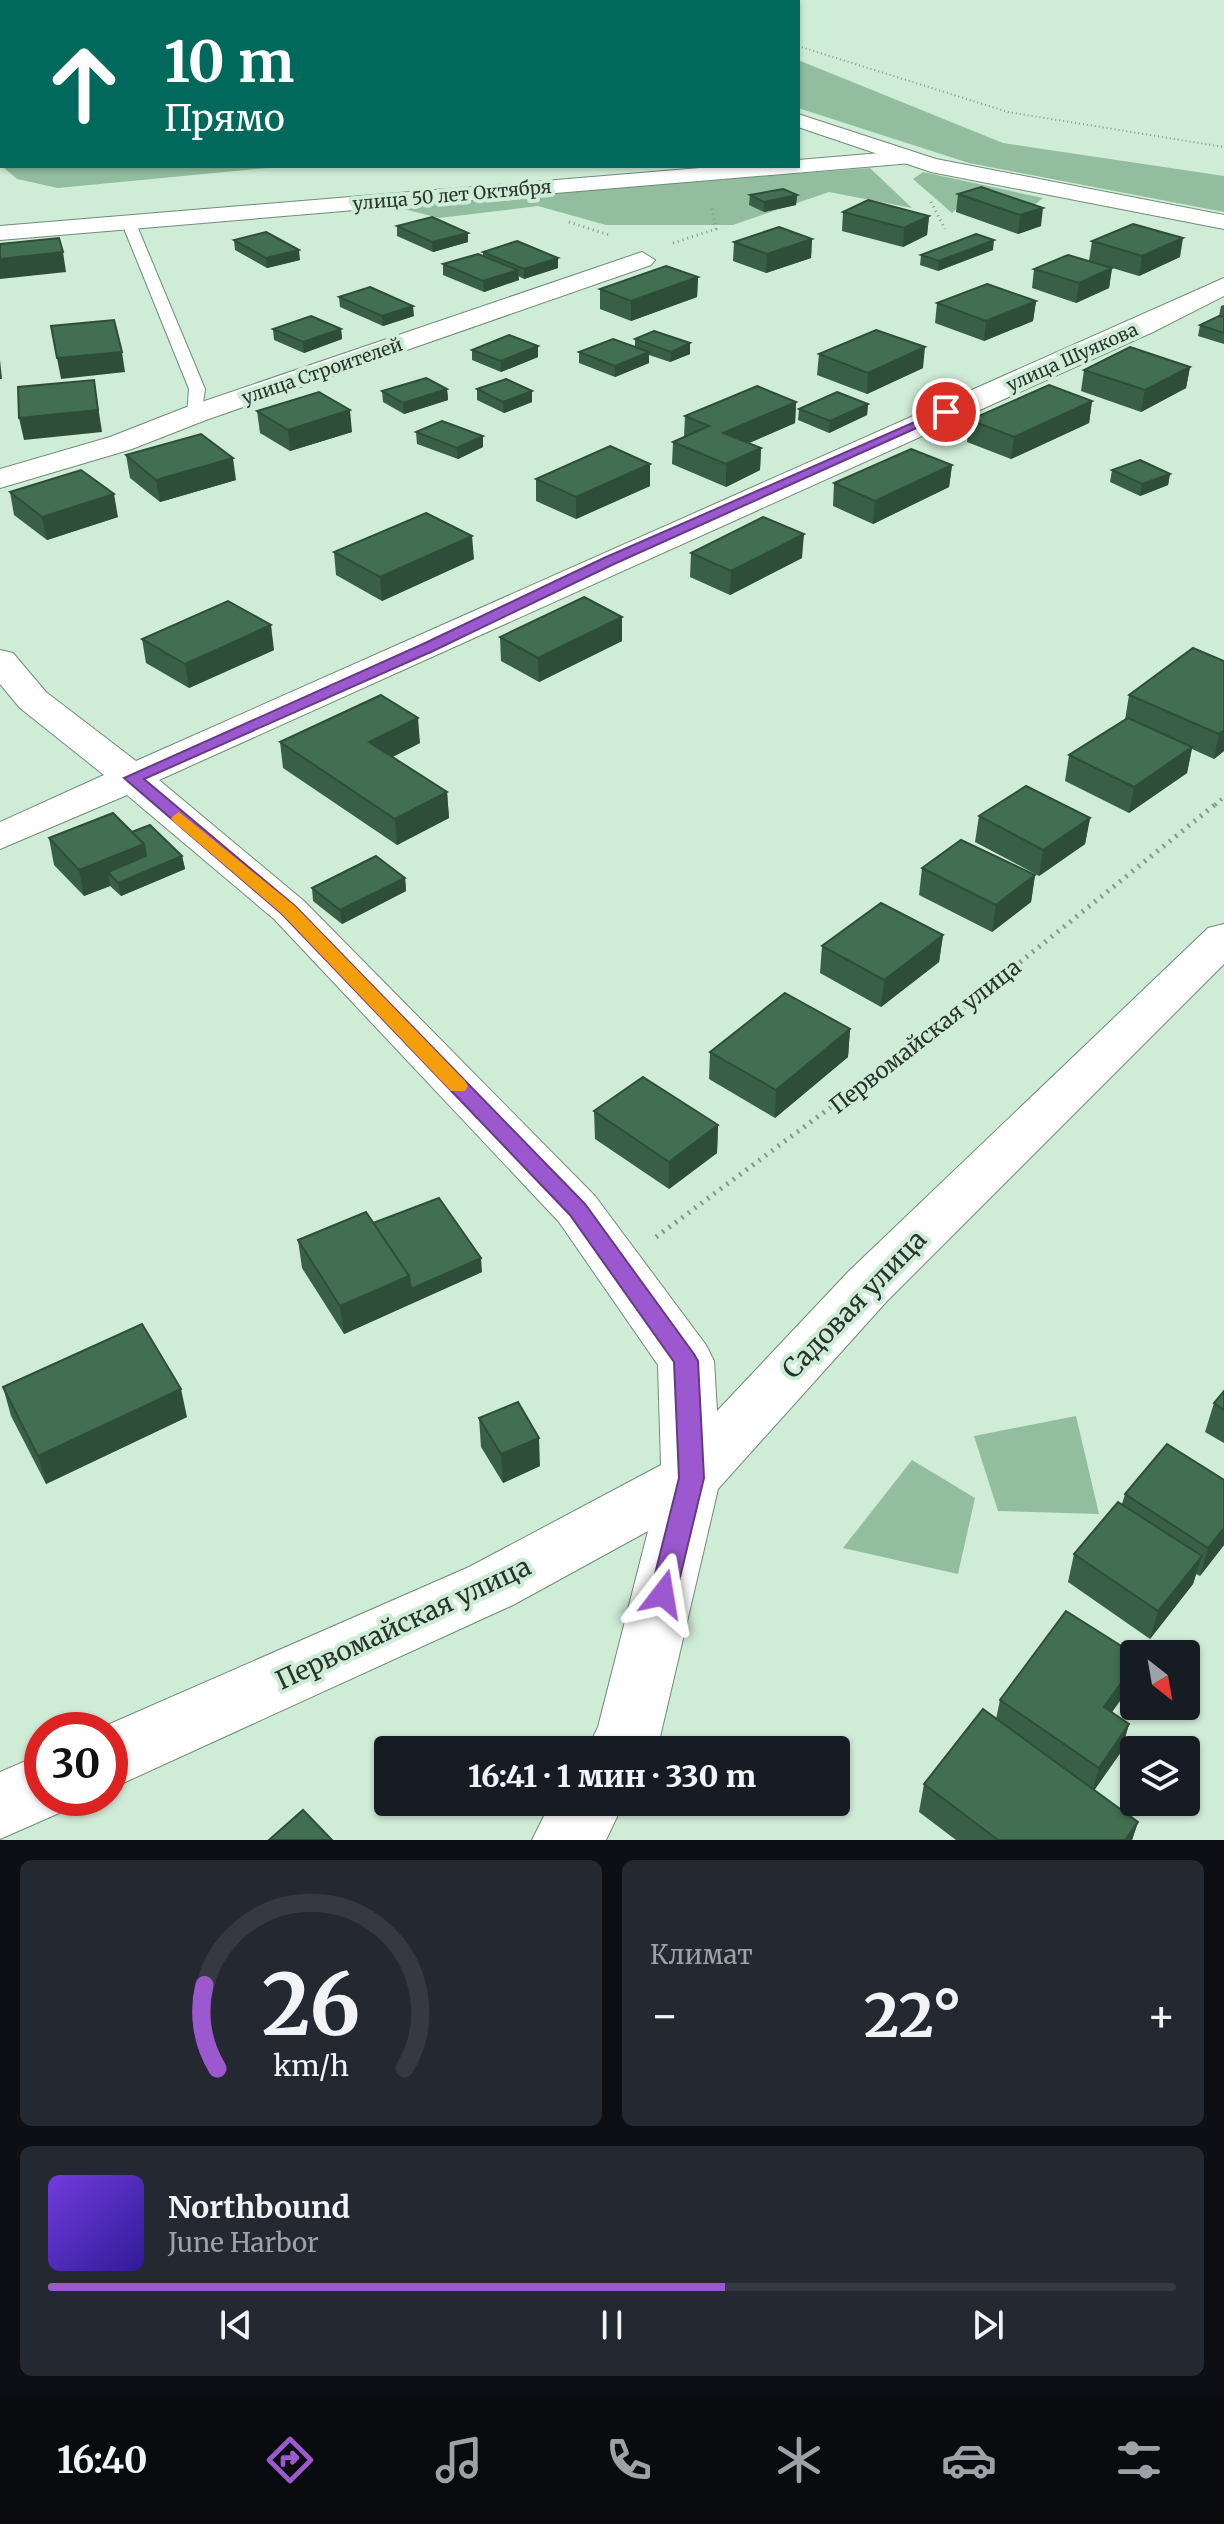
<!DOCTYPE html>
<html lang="ru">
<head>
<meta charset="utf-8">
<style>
	:root { --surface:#171b24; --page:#242831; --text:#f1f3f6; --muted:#9ea1a6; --line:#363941; --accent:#9c59cf }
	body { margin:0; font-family:Merriweather,serif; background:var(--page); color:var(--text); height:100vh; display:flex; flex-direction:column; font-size:30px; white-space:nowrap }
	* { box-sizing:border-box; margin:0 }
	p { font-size:26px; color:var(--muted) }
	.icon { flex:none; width:44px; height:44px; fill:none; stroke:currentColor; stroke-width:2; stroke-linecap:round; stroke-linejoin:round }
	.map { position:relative; height:1840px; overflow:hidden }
	.details { display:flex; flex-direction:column; gap:20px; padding:20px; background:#0d0f14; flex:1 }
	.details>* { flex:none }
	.top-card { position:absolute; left:0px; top:0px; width:800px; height:168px; box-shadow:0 2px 6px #0004; background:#00695c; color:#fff; overflow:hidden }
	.needle { width:52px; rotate:149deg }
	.controls { position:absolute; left:1120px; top:1640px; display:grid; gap:16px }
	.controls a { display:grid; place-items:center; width:80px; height:80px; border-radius:8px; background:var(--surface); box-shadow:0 2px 6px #0004; font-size:40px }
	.speed { position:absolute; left:24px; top:1712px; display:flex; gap:16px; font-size:40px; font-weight:700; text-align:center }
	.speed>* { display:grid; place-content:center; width:104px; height:104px; border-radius:50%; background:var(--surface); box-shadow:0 2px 6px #0004; line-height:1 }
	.speed .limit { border:12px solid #d22; background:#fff; color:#111 }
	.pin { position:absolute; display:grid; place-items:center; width:68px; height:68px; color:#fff; margin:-34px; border:4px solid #fff; border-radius:50%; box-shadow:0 2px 8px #0007 }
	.me { position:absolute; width:88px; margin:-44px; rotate:14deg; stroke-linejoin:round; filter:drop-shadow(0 0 6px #0008) }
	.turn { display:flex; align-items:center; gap:28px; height:168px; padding:0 32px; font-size:36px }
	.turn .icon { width:104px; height:104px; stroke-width:2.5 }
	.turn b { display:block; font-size:56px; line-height:68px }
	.big { font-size:60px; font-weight:800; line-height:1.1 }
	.details .widget { flex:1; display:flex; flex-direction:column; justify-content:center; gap:12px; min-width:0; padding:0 28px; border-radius:12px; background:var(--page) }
	.details .dial { align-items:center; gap:0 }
	.dial svg { height:208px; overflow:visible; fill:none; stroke:var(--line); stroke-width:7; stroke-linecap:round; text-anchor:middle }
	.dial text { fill:var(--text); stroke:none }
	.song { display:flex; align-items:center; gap:24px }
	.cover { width:96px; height:96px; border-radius:12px; background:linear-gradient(135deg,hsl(260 70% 55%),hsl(250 70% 35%)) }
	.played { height:8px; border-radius:4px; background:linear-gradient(90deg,var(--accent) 60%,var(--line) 60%) }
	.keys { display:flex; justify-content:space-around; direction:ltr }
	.heat { display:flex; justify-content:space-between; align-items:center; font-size:44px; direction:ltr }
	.details .tiles { flex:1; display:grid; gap:20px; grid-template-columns:1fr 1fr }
	.widget:last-child { grid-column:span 2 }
	.trip { position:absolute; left:374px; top:1736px; width:476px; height:80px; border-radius:8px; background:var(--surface); box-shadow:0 2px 6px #0004; font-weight:800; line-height:80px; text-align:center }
	.menu { display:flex; height:128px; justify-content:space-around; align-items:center; background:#090b0e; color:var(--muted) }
	.menu .icon { width:56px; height:56px }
	.menu .on { color:var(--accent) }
	.menu b { font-size:36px; color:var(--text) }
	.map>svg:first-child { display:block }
</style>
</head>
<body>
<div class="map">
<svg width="1224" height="1840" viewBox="0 0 1224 1840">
	<rect width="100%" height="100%" fill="#cfecd7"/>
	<g fill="#92be9f">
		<path d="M798,60L1003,143L1224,176V212L969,163L798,108Z"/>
		<path d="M2,166H288L58,188L17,179Z"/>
		<path d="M870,168L912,208L829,192L733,225H606L538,206L439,218L388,205Z"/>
		<path d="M923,172L1043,198L1022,215L967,198L952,213L913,179Z"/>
		<path d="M1076,1416L1099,1514L998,1511L974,1436Z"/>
		<path d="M912,1460L975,1498L958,1574L843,1548Z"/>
	</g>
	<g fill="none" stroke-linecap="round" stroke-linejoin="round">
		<defs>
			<path id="service" d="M128,217L135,221L205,389L201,417L187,414L189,389L121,221Z"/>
			<g id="minor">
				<path d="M904,151L912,153L915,158L912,163L0,240V226L724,166H798V160Z"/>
				<path d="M642,252L655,260L651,265L206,420L132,449L0,488V469L110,437L184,408Z"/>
				<path d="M1224,278V296L1153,332L159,780L304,901L595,1196L706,1345L714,1361L717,1411L849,1271L1208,928L1224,924V964L887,1301L718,1489L657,1750H587L598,1727L648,1531L513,1605L110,1789V1730H96L469,1567L661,1465L658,1365L559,1222L274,919L127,795L0,849V822L104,775L20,708L0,684V650L13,653L46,692L136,761Z"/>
				<path d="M42,1754V1798H71L66,1810L0,1839V1772Z"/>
				<path d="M551,1802H624L606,1840H532Z"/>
			</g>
			<g id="tertiary">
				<path d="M506,0H528L529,2H507Z"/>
				<path d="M798,114L936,159L1224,215V229L931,172L798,127Z"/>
			</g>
		</defs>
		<use href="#service" stroke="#708b78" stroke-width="2"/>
		<use href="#minor" stroke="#708b78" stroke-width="2"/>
		<use href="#tertiary" stroke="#708b78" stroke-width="2"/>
		<g stroke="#84998a" stroke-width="2" stroke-dasharray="1 3" stroke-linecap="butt">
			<path d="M658,0L664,2"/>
			<path d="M798,46L1008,112L1224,147"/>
		</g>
		<g stroke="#84998a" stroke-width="3" stroke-dasharray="1 4" stroke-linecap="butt">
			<path d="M931,202L945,229"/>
			<path d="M569,222L609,235"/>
			<path d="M673,243L716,229L711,205"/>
		</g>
		<path stroke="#84998a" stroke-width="4" stroke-dasharray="2 5" stroke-linecap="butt" d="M1215,805L1224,797"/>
		<path stroke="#84998a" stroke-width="5" stroke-dasharray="2 6" stroke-linecap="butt" d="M656,1237L956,1014L1217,803"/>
		<use href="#service" fill="#fff" fill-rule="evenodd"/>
		<use href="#minor" fill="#fff" fill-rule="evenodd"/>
		<use href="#tertiary" fill="#fff" fill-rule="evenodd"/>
	</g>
	<g fill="#395f46">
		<path d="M37,0H371L373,2H41Z"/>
		<path d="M372,0H500L501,2H375Z"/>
		<path d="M981,187L1041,226L1018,234L956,212L958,194Z"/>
		<path d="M750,195H797L796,205L764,212L749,205Z"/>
		<path d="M843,212L929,216L927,235L903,247L842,231Z"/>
		<path d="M397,226L468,242L433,252L397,236Z"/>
		<path d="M812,239L811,258L766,273L733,261L734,242Z"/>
		<path d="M234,240L300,260L267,268L235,250Z"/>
		<path d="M1092,241L1180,257L1139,276L1089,261Z"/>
		<path d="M993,250L938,271L920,265L921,255Z"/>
		<path d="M483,252L558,258V268L524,279L518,276L519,280L484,292L443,275V264L483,256Z"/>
		<path d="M1112,268L1109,288L1076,303L1032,288L1034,269Z"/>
		<path d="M698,277L697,297L631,321L600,309V289Z"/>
		<path d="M339,297L414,316L383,326L340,307Z"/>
		<path d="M1036,301L1033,321L984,341L935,323L937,303Z"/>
		<path d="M1224,305V344L1198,336L1200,325L1219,316L1221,306Z"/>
		<path d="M273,329H341L342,339L304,353L274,340Z"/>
		<path d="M635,339L690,343V354L670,362L649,355V363L615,377L579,363V352L635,347Z"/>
		<path d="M538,346V357L501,372L472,360V350Z"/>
		<path d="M819,354L923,368L867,394L817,375Z"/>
		<path d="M1190,367L1186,388L1141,412L1081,391L1084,370Z"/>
		<path d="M447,389L448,400L404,414L383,402L382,391Z"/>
		<path d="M477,389L532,402L504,413L477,400Z"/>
		<path d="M1092,401L1089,423L1011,459L967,442L970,420Z"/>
		<path d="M796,402L795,423L749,443L761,448L760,470L726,487L672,464L673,442L684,437L685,416Z"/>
		<path d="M868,404L867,415L829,433L798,420L799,409Z"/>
		<path d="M257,411L352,432L290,451L260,433Z"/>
		<path d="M416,432L483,447L458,459L417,444Z"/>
		<path d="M126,455L236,480L160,502L130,478Z"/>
		<path d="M650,464V486L576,519L536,501V479Z"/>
		<path d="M952,465L949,487L873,524L833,506L834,483Z"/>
		<path d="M1112,470L1170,474L1168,485L1140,496L1110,482Z"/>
		<path d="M10,492L118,517L47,540L14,515Z"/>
		<path d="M334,552L474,559L382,601L336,575Z"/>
		<path d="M691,553L802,558L730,595L690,577Z"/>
		<path d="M500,637L622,641L539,682L501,661Z"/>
		<path d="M142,639L274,650L189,688L146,663Z"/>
		<path d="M1224,661V751L1214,759L1192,749L1187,773L1129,813L1065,781L1069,755L1125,720L1129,695Z"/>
		<path d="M280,742L420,743L392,757L447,792L449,818L397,845L283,768Z"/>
		<path d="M979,816L1090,818L1085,844L1039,876L975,842Z"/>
		<path d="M132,832L182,856L185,869L121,896L110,886L84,896L54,865L49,838Z"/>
		<path d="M922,868L1035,875L1031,902L992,932L919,895Z"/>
		<path d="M405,878L406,891L342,924L313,901L312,888Z"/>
		<path d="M943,935L939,962L881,1007L820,973L822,946Z"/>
		<path d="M850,1029L848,1057L775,1118L709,1079L710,1052Z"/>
		<path d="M594,1111L718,1125L717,1153L669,1189L595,1139Z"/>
		<path d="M373,1223L482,1272L344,1334L302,1268L298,1240Z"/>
		<path d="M3,1387L187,1417L46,1484L11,1416Z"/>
		<path d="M1224,1391V1443L1205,1432L1214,1403Z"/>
		<path d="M479,1418L540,1466L503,1483L481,1447Z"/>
		<path d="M1125,1494L1224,1545L1200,1576L1196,1574L1193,1584L1150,1639L1068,1582L1074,1554L1122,1504Z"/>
		<path d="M1134,1654V1676L1131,1685L1112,1712L1129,1724L1121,1752L1094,1790L1138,1822L1132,1840H956L919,1812L924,1784L996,1719L1000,1700Z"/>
	</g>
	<g fill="#2e4e39">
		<rect x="56" y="0" width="57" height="2"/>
		<path d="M797,195L796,205L764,212V202Z"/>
		<path d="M1043,208L1041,226L1018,234L1020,215Z"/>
		<path d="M929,216L927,235L903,247L904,228Z"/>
		<path d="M468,233V242L433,252L432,242Z"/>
		<path d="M1183,238L1180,257L1139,276L1142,256Z"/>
		<path d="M812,239L811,258L766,273L767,254Z"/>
		<path d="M994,240L993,250L938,271L939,261Z"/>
		<path d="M299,250L300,260L267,268L266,258Z"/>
		<path d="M63,252L66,272L0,279V259Z"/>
		<path d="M558,258V268L524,279V269Z"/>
		<path d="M1112,268L1109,288L1076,303L1079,283Z"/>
		<path d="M518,270L519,280L484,292L483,281Z"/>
		<path d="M698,277L697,297L631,321V301Z"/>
		<path d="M1036,301L1033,321L984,341L986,321Z"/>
		<path d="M413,306L414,316L383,326L382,316Z"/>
		<path d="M341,329L342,339L304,353L303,342Z"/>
		<path d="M690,343V354L670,362L671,352Z"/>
		<path d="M538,346V357L501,372V361Z"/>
		<path d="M925,347L923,368L867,394L868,373Z"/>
		<path d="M122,352L125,372L61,379L57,358Z"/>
		<path d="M649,352V363L615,377V366Z"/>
		<path d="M0,360L2,379H0Z"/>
		<path d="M1190,367L1186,388L1141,412L1145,390Z"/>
		<path d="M94,380L102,432L24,440L19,418Z"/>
		<path d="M447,389L448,400L404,414L403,403Z"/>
		<path d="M532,391V402L504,413L503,402Z"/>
		<path d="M1092,401L1089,423L1011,459L1014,437Z"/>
		<path d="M796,402L795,423L722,455L723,433Z"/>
		<path d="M868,404L867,415L829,433L830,421Z"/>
		<path d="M350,410L352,432L290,451L288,430Z"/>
		<path d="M483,436V447L458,459L457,448Z"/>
		<path d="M761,448L760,470L726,487V464Z"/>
		<path d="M233,458L236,480L160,502L156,480Z"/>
		<path d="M650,464V486L576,519V497Z"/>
		<path d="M952,465L949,487L873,524L875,501Z"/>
		<path d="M1170,474L1168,485L1140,496L1142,484Z"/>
		<path d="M114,494L118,517L47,540L42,517Z"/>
		<path d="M804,534L802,558L730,595L731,571Z"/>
		<path d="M472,536L474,559L382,601L380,577Z"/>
		<path d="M622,617V641L539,682L538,658Z"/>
		<path d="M271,625L274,650L189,688L185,664Z"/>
		<path d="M418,718L420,743L371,768L369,742Z"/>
		<path d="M1224,730V751L1214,759L1219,734Z"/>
		<path d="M1192,747L1187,773L1129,813L1134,787Z"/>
		<path d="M447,792L449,818L397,845L395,819Z"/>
		<path d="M1090,818L1085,844L1039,876L1043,850Z"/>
		<path d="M144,844L182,856L185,869L121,896L118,883L108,872L110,886L84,896L79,870Z"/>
		<path d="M1035,875L1031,902L992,932L996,905Z"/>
		<path d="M405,878L406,891L342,924L340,910Z"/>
		<path d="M943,935L939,962L881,1007L884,980Z"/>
		<path d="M850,1029L848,1057L775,1118L776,1090Z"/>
		<path d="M718,1125L717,1153L669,1189V1162Z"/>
		<path d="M481,1258L482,1272L344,1334L340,1306L409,1276Z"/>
		<path d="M181,1389L187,1417L46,1484L38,1456Z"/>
		<path d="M539,1438L540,1466L503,1483L501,1454Z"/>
		<path d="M1224,1528V1545L1200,1576L1208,1548Z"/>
		<path d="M1202,1556L1193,1584L1150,1639L1158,1611Z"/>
		<path d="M1134,1665V1676L1131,1685L1096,1735L1104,1707Z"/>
		<path d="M1129,1724L1121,1752L1091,1795L1099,1768Z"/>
		<path d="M1138,1822L1132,1840H1125Z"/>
	</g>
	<g fill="#426f51" stroke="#2e4e39" stroke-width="2">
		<path d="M113,0H371L373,2H115Z"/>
		<path d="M409,0H500L501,1L490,2H412Z"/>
		<path d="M981,187L1043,208L1020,215L958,194Z"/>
		<path d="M783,189L797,195L764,202L750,195Z"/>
		<path d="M868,200L929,216L904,228L843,212Z"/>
		<path d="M432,217L468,233L432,242L397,226Z"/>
		<path d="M1133,224L1183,238L1142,256L1092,241Z"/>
		<path d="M779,227L812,239L767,254L734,242Z"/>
		<path d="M266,232L299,250L266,258L234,240Z"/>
		<path d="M976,234L994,240L939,261L921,255Z"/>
		<path d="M59,238L63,252L0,259V244Z"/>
		<path d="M517,241L558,258L524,269L483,252Z"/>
		<path d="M478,254L518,270L483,281L443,264Z"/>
		<path d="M1068,255L1112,268L1079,283L1034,269Z"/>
		<path d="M666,266L698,277L631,301L600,289Z"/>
		<path d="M987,284L1036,301L986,321L937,303Z"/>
		<path d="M370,287L413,306L382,316L339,297Z"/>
		<path d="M311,316L341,329L303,342L273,329Z"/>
		<path d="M1219,316L1224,317V333L1200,325Z"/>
		<path d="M114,320L122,352L57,358L51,326Z"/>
		<path d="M876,330L925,347L868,373L819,354Z"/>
		<path d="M654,331L690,343L671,352L635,339Z"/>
		<path d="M509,335L538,346L501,361L472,350Z"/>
		<path d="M613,339L649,352L615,366L579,352Z"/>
		<path d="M1130,347L1190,367L1145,390L1084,370Z"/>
		<path d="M426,378L447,389L403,403L382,391Z"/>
		<path d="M506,379L532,391L503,402L477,389Z"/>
		<path d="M94,380L98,410L19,418L18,387Z"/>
		<path d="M1049,385L1092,401L1014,437L970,420Z"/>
		<path d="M757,386L796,402L723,433L761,448L726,464L673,442L709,426L685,416Z"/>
		<path d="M319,392L350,410L288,430L257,411Z"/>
		<path d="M837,392L868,404L830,421L799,409Z"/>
		<path d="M442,421L483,436L457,448L416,432Z"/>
		<path d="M201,434L233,458L156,480L126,455Z"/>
		<path d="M610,446L650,464L576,497L536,479Z"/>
		<path d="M911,449L952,465L875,501L834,483Z"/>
		<path d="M1140,460L1170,474L1142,484L1112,470Z"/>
		<path d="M81,470L114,494L42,517L10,492Z"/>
		<path d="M426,513L472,536L380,577L334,552Z"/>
		<path d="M763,517L804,534L731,571L691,553Z"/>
		<path d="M584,597L622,617L538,658L500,637Z"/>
		<path d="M228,601L271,625L185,664L142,639Z"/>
		<path d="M1193,648L1224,661V730L1219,734L1129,695Z"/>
		<path d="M381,695L418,718L369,742L447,792L395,819L280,742Z"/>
		<path d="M1128,718L1192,747L1134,787L1069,755Z"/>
		<path d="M1026,786L1090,818L1043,850L979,816Z"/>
		<path d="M113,813L144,844L79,870L49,838Z"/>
		<path d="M150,825L182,856L118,883L108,872L146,856L144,844L132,832Z"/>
		<path d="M961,840L1035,875L996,905L922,868Z"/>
		<path d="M376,856L405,878L340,910L312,888Z"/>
		<path d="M881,903L943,935L884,980L822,946Z"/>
		<path d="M785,993L850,1029L776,1090L710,1052Z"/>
		<path d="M643,1077L718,1125L669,1162L594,1111Z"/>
		<path d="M439,1198L481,1258L411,1289L409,1276L373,1223Z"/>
		<path d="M366,1212L409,1276L340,1306L298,1240Z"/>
		<path d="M142,1324L181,1389L38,1456L3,1387Z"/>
		<path d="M1224,1391V1410L1214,1403Z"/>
		<path d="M518,1402L539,1438L501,1454L479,1418Z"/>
		<path d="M1167,1444L1224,1480V1528L1208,1548L1125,1494Z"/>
		<path d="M1118,1502L1202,1556L1158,1611L1074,1554Z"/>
		<path d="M1066,1611L1134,1654V1665L1104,1707L1129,1724L1099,1768L1000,1700Z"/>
		<path d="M983,1709L1138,1822L1125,1840H998L924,1784Z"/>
		<path d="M303,1810L332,1840H269Z"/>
	</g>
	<path fill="#9c59cf" stroke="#653a87" stroke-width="2" d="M942,410L952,412L614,564L433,651L144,779L295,906L585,1204L694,1354L698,1361L704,1478L676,1594L672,1602L663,1605L654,1602L650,1594L679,1478L674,1362L570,1215L282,914L124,778L423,644L604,558Z"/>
	<path fill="#f59e0b" d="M179,812L295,906L465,1081L468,1086L465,1091H451L282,914L173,821L171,818Z"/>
	<g text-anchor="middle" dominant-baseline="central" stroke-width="8" stroke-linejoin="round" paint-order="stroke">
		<g font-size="18" fill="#29342c" stroke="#cfecd7">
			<text transform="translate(452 195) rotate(-5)">улица 50 лет Октября</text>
			<text transform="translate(1072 357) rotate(-24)">улица Шуякова</text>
			<text transform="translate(322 371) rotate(-19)">улица Строителей</text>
		</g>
		<g font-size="22" fill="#29342c" stroke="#cfecd7">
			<text transform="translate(925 1036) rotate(-38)">Первомайская улица</text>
		</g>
		<g font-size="26" fill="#29342c" stroke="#cfecd7">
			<text transform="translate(854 1304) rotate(-46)">Садовая улица</text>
			<text transform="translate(403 1623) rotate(-25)">Первомайская улица</text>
		</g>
	</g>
</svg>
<div class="controls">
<a><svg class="needle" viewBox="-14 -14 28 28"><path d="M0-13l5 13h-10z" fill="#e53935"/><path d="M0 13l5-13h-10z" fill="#9ea1a6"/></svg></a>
<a><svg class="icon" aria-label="layers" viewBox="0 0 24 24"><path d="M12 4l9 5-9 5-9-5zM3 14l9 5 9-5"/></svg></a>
</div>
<div class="speed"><div class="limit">30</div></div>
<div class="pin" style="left:946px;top:412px;background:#d93025"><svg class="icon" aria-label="arrive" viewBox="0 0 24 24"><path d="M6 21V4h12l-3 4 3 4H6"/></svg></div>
<svg class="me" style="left:663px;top:1594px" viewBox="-20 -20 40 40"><path d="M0-17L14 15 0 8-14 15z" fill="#9c59cf" stroke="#fff" stroke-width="4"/></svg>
<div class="trip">16:41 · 1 мин · 330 m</div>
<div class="top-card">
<div class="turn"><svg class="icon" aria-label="ahead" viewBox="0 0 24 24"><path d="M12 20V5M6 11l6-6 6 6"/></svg><div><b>10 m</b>Прямо</div></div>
</div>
</div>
<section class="details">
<div class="tiles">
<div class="widget dial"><svg viewBox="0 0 100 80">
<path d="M14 69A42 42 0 1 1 86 69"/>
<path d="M14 69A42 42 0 0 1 9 37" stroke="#9c59cf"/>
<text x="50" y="56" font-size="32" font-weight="700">26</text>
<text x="50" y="72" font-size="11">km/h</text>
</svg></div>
<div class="widget"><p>Климат</p>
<div class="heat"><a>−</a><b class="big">22°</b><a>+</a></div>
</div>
<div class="widget">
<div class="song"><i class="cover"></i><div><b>Northbound</b><p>June Harbor</p></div></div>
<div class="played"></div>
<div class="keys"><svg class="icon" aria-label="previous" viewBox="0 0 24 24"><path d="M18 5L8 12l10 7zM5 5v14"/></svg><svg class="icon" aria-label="pause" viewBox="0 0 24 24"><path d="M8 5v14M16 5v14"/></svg><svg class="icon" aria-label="next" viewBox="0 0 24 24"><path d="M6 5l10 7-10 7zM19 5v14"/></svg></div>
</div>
</div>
</section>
<nav class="menu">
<b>16:40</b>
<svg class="icon on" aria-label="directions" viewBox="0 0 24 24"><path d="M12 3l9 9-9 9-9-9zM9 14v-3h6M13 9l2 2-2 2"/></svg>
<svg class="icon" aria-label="music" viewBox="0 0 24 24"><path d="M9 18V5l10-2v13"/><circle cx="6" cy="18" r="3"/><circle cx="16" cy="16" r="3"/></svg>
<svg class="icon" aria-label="phone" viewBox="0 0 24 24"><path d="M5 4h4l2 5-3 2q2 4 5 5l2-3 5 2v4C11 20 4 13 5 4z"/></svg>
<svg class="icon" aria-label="climate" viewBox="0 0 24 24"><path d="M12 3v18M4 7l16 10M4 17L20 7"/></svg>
<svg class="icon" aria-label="car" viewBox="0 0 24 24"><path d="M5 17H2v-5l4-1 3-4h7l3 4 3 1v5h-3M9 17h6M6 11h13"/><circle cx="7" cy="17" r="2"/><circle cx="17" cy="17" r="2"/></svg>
<svg class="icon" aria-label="filters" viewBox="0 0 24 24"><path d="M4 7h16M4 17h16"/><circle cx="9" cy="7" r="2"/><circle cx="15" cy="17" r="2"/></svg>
</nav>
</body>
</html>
